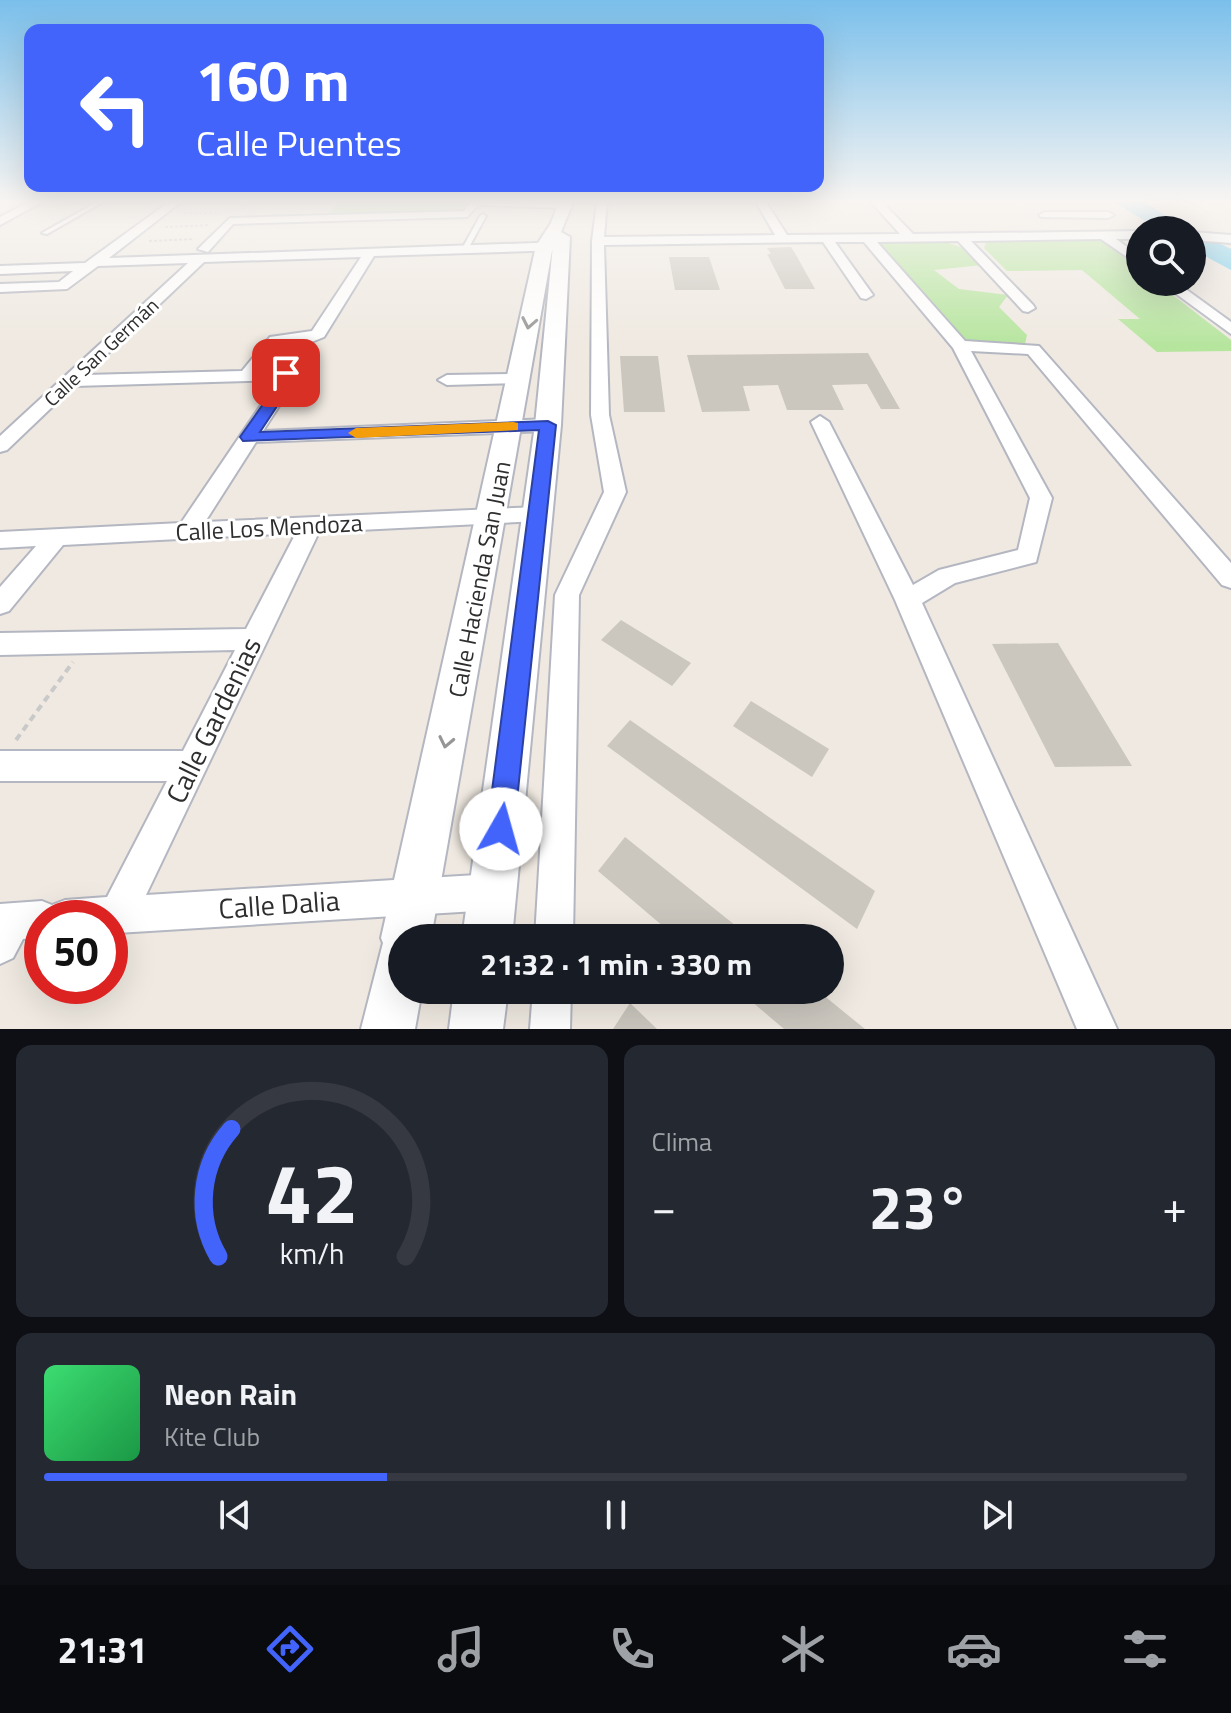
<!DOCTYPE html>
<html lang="es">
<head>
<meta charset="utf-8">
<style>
	:root { --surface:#171b24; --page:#242831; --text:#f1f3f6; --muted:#9ea1a6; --line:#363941; --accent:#4264fb }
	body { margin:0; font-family:"Titillium Web",sans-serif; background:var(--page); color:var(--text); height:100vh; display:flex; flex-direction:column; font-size:30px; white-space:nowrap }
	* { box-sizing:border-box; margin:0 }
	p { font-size:26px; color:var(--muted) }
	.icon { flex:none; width:44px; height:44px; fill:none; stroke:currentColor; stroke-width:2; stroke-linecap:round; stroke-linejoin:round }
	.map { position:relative; height:1029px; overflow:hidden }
	.sheet { display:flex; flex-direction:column; gap:16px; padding:16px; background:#0d0f14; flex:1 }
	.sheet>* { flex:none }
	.top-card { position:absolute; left:24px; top:24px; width:800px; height:168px; border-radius:16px; box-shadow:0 8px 32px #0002; background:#4264fb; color:#fff; overflow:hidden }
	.fabs { position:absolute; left:1126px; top:216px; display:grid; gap:16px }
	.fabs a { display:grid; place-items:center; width:80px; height:80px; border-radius:50%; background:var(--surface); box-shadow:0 8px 32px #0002; font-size:40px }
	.speed { position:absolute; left:24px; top:900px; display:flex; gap:16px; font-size:40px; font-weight:700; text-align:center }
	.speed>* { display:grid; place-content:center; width:104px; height:104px; border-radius:50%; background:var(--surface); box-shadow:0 8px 32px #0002; line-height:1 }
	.speed .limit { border:12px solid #d22; background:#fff; color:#111 }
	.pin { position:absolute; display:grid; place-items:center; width:68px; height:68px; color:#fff; margin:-34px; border-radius:16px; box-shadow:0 4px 12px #0006 }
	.me { position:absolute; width:88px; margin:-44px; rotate:7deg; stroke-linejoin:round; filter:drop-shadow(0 0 6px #0008) }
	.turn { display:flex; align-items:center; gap:28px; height:168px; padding:0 40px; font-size:36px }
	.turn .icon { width:104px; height:104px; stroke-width:2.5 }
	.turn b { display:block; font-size:56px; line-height:68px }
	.big { font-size:60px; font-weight:700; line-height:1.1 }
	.sheet .card { flex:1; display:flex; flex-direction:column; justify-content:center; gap:12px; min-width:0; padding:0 28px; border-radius:16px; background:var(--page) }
	.sheet .dial { align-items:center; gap:0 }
	.dial svg { height:208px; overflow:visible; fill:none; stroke:var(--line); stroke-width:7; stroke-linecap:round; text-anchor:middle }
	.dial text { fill:var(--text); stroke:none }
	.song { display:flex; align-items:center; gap:24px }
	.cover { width:96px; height:96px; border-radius:12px; background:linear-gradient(135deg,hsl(140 70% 55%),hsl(140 70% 35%)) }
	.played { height:8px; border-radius:4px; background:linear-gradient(90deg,var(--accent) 30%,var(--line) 30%) }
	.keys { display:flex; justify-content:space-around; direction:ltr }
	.heat { display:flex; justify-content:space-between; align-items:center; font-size:44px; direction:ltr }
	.sheet .tiles { flex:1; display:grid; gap:16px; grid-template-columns:1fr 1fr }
	.card:last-child { grid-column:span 2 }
	.trip { position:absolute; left:388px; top:924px; width:456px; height:80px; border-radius:40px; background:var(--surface); box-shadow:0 8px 32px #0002; font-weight:700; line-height:80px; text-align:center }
	.tab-bar { display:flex; height:128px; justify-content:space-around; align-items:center; background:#090b0e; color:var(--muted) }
	.tab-bar .icon { width:56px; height:56px }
	.tab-bar .current { color:var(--accent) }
	.tab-bar b { font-size:36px; color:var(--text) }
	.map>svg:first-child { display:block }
</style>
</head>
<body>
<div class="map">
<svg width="1231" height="1029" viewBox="0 0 1231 1029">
	<rect width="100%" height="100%" fill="#efe9e1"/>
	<g fill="#b6e59e">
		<path d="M338,202H471L463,212L327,216Z"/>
		<path d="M1099,238L1140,270V282H1156L1231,340V351L1157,352L1118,319H1140L1082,270L1007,271L984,248L986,242Z"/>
		<path d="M876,240H939L964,248L982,265L934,270L959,289L1008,295L999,307L1027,335L1025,344L963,342Z"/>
	</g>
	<g fill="#75cff0">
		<path d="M1114,202H1144L1189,230H1160Z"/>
		<path d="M1192,241H1215L1231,249V270L1192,249Z"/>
	</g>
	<g fill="#cbc7bf">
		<path d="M791,247L796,255L815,289H785L767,254H771L767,248Z"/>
		<path d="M669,257H709L720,290H675Z"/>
		<path d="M868,353L900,409H881L867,384L832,385L844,410H787L778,385L743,386L750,411L702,412L687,355Z"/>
		<path d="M620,356H658L665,412H624Z"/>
		<path d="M621,620L691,663L672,686L601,640Z"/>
		<path d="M1058,643L1132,766L1055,767L992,644Z"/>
		<path d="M751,701L829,749L812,777L733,726Z"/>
		<path d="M630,720L875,891L857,929L607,746Z"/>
		<path d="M625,837L751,938H677L598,871Z"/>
		<path d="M738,990H817L865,1029H784Z"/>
		<path d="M630,1003L657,1029H613Z"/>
	</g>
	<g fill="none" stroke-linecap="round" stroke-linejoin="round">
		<defs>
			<g id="service">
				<path d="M97,202H103L47,234L42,233Z"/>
				<path d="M483,214L486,216L468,249L463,250L462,249L480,216Z"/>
			</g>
			<g id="minor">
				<path d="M29,202H42L0,225V217Z"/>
				<path d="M169,202H181L109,258L562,242L568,246L562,250L374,256L324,337L309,343L281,344L260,371L290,370L299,375L263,431L548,419L557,425L548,431L256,442L205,522L538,507L546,509L549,514L546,519L538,521L319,532L146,895L493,874L506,879L511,892L506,905L493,910L117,933H110V918H42V937L23,939L13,958L0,964V904L42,901L52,905L65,900L107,897L167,781H0V751H183L235,650L0,655V633L246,629L296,533L63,545L9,611L0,614V587L36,546L0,548V532L181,523L278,380L74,386L7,450L0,452V436L188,263L98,266L67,289L0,292V284L59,282L73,271L0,274V266L85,263ZM361,257L312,331L270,337L242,371L85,375L204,262Z"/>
				<path d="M470,202H565L571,205L565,208L478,205L467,217L233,224L208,252L198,249L230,218L464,211Z"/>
				<path d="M597,202H607L604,237L775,235L756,202H766L787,235L900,234L871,202H882L913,234L1140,231V239H1116L1140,256V266L1101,239L971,241L1033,305L1035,308L1028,312L1023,311L958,241L877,242L965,341L1039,346L1231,563V588L1222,585L1028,354L971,351L1052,498L1036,562L955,583L922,603L1117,1029H1077L895,600L811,422L820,416L829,422L913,585L939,570L1018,550L1030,498L953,348L864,242H835L873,295L866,299L861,298L823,242L604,245L609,415L626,492L579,595L573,938H535L555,595L604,492L591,415L592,241Z"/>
				<path d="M1045,212H1108L1114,215L1108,218L1041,217L1039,215Z"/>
				<path d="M1192,232L1231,235V243L1192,240Z"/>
				<path d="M1160,282H1176L1231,322V334Z"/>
				<path d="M518,374L527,379L524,383L447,385L438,380L447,375Z"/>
				<path d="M533,990H571L570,1029H530Z"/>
			</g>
			<g id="secondary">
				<path d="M559,202H573L561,232L570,237L561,425L512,938H462L535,425L553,245L431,938H402V990H422L415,1029H361L383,943L381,938L536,246L551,223Z"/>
				<path d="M454,990H508L503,1029H449Z"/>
			</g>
		</defs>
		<use href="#service" stroke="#b4b7c1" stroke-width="4"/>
		<use href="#minor" stroke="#b4b7c1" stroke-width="4"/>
		<use href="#secondary" stroke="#b4b7c1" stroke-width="4"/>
		<g stroke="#c9c9c9" stroke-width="2" stroke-dasharray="3 2" stroke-linecap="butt">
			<path d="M243,209L251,202"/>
			<path d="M184,213H221"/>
			<path d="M165,227L210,225"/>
			<path d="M149,241L194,239"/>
		</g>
		<path stroke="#c9c9c9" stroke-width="4" stroke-dasharray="7 5" stroke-linecap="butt" d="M16,740L73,662"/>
		<use href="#service" fill="#fff" fill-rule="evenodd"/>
		<use href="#minor" fill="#fff" fill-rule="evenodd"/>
		<use href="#secondary" fill="#fff" fill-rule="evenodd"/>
	</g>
	<defs><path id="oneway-chevron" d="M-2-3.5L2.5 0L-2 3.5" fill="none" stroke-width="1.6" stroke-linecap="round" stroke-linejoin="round" transform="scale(2)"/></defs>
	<g stroke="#969696">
		<use href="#oneway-chevron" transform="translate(529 323) rotate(101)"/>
		<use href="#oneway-chevron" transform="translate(446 742) rotate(102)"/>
	</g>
	<linearGradient id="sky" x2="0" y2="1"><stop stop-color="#7abfeb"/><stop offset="0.58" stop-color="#f8f5f2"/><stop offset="1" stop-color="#f8f5f2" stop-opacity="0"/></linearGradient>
	<rect width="1231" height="346" fill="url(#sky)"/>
	<path fill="#4264fb" stroke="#2b41a3" stroke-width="2" d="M286,369L297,376L260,432L548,421L556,425L514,829L510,838L501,842L491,838L487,829L539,430L243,441L240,437L282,377L279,373Z"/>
	<path fill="#f59e0b" d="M513,422L518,423V430L356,438L348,433L356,428Z"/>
	<g text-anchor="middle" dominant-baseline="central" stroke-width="6" stroke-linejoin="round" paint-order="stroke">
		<g font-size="20" fill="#2e2e2e" stroke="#fff">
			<text transform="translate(101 352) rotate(-43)">Calle San Germán</text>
		</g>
		<g font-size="24" fill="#2e2e2e" stroke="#fff">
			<text transform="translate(269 527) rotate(-3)">Calle Los Mendoza</text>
			<text transform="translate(479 579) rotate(-79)">Calle Hacienda San Juan</text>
		</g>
		<g font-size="28" fill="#2e2e2e" stroke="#fff">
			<text transform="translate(213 720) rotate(-64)">Calle Gardenias</text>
			<text transform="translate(279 904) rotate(-4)">Calle Dalia</text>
		</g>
	</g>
</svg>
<div class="fabs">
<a><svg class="icon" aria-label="search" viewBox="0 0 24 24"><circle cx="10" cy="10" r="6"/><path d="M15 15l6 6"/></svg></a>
</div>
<div class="speed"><div class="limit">50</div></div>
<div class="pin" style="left:286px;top:373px;background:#d93025"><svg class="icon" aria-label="arrive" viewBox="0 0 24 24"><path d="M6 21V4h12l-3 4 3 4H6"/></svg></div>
<svg class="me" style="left:501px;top:829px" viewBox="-20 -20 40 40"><circle r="19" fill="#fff"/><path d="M0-13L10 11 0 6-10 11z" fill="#4264fb"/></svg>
<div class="trip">21:32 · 1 min · 330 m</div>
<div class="top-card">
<div class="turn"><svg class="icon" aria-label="left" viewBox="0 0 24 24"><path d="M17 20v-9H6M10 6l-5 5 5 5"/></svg><div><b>160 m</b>Calle Puentes</div></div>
</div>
</div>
<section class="sheet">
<div class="tiles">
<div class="card dial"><svg viewBox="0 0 100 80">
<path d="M14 69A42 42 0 1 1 86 69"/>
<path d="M14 69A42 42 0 0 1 19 20" stroke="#4264fb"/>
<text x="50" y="56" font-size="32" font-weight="700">42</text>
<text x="50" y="72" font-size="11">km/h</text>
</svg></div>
<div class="card"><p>Clima</p>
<div class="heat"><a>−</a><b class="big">23°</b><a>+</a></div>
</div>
<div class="card">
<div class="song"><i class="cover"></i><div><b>Neon Rain</b><p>Kite Club</p></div></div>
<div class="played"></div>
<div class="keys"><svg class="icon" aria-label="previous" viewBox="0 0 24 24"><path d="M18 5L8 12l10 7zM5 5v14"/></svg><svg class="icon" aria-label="pause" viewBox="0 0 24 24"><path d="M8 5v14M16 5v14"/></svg><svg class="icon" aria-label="next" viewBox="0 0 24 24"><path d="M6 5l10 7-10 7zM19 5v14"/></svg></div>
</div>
</div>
</section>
<nav class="tab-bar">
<b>21:31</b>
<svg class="icon current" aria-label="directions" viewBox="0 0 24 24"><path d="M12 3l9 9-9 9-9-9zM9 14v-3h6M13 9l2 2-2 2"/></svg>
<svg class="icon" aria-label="music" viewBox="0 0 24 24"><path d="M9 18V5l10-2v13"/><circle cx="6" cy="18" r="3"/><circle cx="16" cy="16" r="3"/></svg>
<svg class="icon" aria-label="phone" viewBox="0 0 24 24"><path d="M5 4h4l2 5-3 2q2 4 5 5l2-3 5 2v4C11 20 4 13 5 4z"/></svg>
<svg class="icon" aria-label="climate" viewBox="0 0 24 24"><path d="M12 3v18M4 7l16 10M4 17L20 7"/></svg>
<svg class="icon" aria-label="car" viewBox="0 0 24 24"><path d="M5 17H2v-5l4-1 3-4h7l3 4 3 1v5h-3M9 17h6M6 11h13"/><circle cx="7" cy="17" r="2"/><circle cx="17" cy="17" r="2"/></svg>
<svg class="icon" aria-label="filters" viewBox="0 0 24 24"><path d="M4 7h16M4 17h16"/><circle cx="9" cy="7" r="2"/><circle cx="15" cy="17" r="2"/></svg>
</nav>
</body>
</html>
